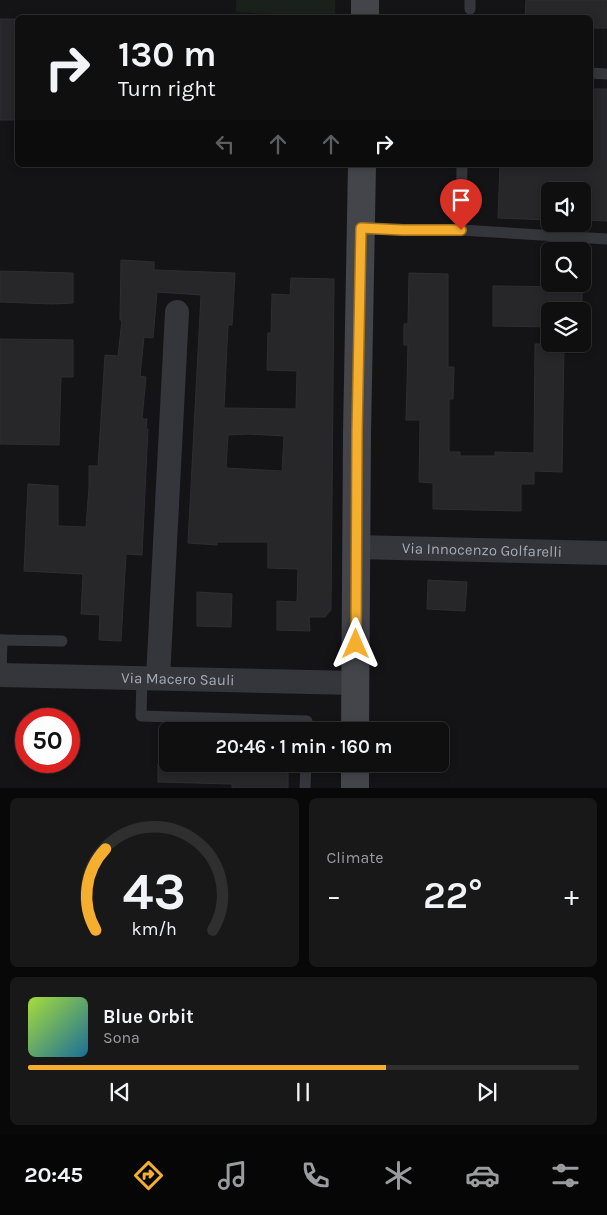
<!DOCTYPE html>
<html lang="en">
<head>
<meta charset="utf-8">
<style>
	:root { --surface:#0f0f10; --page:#181819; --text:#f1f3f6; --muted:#9b9c9f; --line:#2f2f30; --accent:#f5ae2d }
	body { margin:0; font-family:Karla,sans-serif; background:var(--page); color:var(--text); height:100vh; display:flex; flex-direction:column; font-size:19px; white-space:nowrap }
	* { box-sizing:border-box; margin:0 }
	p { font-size:16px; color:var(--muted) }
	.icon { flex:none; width:28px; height:28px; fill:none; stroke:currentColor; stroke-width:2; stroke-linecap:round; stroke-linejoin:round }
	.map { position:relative; height:788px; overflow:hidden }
	.drawer { display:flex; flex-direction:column; gap:10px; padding:10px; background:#080809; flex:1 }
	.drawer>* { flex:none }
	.guide { position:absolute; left:15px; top:15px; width:578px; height:152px; border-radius:8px; box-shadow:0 2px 8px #0003,0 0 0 1px var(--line); background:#0f0f10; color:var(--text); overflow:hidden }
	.tools { position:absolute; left:541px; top:182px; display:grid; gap:10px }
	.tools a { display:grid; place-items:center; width:50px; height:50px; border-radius:8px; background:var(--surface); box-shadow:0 2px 8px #0003,0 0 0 1px var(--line); font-size:25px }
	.speed { position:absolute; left:15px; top:708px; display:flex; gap:10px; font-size:25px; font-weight:700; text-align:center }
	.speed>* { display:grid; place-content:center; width:65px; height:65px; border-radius:50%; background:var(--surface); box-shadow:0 2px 8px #0003,0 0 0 1px var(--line); line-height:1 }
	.speed .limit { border:8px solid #d22; background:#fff; color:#111 }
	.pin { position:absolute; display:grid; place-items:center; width:42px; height:42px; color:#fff; margin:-51px -21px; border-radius:50% 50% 50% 0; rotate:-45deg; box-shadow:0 0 5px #0007 }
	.pin .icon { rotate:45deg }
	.me { position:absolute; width:55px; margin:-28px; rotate:0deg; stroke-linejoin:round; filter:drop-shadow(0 0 4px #0008) }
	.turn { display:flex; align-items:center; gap:18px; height:105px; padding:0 20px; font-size:22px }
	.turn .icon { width:65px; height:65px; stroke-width:2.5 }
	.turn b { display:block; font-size:35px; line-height:42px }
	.lanes { display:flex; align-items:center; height:48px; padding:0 20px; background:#0003; justify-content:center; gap:25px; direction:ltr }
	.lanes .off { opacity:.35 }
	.big { font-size:38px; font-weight:600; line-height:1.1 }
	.drawer .card { flex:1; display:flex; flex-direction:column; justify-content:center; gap:8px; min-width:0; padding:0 18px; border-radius:8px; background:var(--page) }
	.drawer .dial { align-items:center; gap:0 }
	.dial svg { height:130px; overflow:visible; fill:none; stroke:var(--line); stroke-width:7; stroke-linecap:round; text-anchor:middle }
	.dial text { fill:var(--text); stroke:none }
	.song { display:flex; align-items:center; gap:15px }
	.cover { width:60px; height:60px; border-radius:8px; background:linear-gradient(135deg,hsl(80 70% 55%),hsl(200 70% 35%)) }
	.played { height:5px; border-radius:2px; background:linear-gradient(90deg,var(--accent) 65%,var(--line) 65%) }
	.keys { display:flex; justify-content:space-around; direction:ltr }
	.heat { display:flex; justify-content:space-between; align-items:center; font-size:28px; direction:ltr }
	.drawer .tiles { flex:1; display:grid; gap:10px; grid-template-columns:1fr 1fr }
	.card:last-child { grid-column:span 2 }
	.trip { position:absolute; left:159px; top:722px; width:290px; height:50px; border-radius:8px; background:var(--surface); box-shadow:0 2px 8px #0003,0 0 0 1px var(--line); font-weight:600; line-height:50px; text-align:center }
	.tabs { display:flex; height:80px; justify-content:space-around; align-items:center; background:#060606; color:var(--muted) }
	.tabs .icon { width:35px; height:35px }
	.tabs .on { color:var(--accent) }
	.tabs b { font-size:22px; color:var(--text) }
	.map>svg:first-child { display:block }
</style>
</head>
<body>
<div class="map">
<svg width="607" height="788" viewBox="0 0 607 788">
	<rect width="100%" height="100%" fill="#141416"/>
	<path fill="#1a211b" d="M236,0H335V17L236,12Z"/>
	<g fill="#27272a" stroke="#2e2e32" fill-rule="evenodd">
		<path d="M526,0H607V28H590V18H525Z"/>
		<rect x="0" y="19" width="18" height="101"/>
		<path d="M590,89H607V221L582,220V191H550V220L498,218L500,165H590Z"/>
		<path d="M121,260L154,262V270L235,273L232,325H228L224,408L296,409L297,371L267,370L268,333H271L272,294L290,295L291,278L334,279L331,610L325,617H309L310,631L277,630V601L297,602L298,569L268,568V542H217V545L188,543L201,295L157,292L153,338L144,337L140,376L146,377L142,419H147L146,429H148L142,555L126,554L121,641L99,640L100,615L81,614L83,574L24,571L28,484L58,486V526L86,527L89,487V466H98L105,355L118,356L122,320H120ZM248,434L284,436L282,471L226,468L228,435Z"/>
		<path d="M0,271L73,273V303L52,304L0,302Z"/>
		<path d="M409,273L448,274V367H454L453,399H449V452H460V456H495V452L534,453L535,344H564L562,472L534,471V484H521V511L433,509V483L419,482L420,420H406L408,345H404V324H408Z"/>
		<path d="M493,286L582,287V311H550V327L493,326Z"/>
		<path d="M0,339L73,340V377H61L59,445L0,444Z"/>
		<path d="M428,580L467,582L465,611L427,609Z"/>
		<path d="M197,592L232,594L231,627L197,626Z"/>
		<path d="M158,764H288V788H232V784L158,782Z"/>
	</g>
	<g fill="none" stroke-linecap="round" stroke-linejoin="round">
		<g stroke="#35363b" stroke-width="11">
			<path d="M470,9V0"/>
			<path d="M590,73L607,74"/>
			<path d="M361,228L403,230H461L462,165"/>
			<path d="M461,230L607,239"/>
			<path d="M0,640H2L1,675"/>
			<path d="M2,640L62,641"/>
			<path d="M142,677L141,716L307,721V731"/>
			<path d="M305,788L306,764"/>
		</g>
		<g stroke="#35363b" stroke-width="24">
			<path id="s1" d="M356,547L607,553"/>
			<path id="s2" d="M0,675L356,683"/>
			<path d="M158,678L177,312"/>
		</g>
		<g stroke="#43454b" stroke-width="28">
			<path d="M365,18V0"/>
			<path d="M355,731L357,434L362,165"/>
			<path d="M355,788V764"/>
		</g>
	</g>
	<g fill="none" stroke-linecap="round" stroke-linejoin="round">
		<defs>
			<path id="route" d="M356,644L357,434L361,228L403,230H461"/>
		</defs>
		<use href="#route" stroke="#9f711d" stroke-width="12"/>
		<use href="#route" stroke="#f5ae2d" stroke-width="9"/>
	</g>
	<g text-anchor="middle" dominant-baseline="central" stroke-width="5" stroke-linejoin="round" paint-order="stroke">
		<g font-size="15" fill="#a5abb6" stroke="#0f0f11">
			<text stroke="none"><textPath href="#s1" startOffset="126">Via Innocenzo Golfarelli</textPath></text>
			<text stroke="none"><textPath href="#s2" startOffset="178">Via Macero Sauli</textPath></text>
		</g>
	</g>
</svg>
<div class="tools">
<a><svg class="icon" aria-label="sound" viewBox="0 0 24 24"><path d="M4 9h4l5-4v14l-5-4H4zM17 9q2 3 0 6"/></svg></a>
<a><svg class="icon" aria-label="search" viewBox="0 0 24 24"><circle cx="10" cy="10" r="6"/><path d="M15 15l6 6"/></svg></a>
<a><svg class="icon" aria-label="layers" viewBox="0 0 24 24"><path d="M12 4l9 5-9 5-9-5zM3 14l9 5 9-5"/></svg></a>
</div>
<div class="speed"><div class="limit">50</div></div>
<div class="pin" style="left:461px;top:230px;background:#d93025"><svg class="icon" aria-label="arrive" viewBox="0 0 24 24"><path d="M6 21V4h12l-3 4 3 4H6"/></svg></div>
<svg class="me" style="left:356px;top:644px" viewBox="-20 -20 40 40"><path d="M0-17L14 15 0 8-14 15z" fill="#f5ae2d" stroke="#fff" stroke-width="4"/></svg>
<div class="trip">20:46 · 1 min · 160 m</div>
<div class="guide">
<div class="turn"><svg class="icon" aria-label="right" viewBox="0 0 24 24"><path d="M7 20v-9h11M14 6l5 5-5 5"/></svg><div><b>130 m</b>Turn right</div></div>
<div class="lanes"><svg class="icon off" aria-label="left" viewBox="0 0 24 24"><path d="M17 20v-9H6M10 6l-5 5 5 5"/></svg><svg class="icon off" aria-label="ahead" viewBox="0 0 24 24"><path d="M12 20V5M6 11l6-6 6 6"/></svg><svg class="icon off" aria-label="ahead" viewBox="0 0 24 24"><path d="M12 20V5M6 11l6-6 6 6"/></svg><svg class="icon" aria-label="right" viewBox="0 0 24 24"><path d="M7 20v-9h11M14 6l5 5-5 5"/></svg></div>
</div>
</div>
<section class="drawer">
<div class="tiles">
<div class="card dial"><svg viewBox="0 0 100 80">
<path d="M14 69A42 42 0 1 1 86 69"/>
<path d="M14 69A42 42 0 0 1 20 19" stroke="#f5ae2d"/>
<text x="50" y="56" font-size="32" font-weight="700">43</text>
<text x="50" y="72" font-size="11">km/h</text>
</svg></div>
<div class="card"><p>Climate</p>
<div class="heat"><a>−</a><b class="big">22°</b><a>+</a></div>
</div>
<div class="card">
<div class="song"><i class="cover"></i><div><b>Blue Orbit</b><p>Sona</p></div></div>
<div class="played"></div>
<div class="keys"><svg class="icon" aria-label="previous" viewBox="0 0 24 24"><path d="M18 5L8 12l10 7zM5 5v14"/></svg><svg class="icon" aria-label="pause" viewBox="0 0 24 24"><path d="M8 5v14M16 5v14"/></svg><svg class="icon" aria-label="next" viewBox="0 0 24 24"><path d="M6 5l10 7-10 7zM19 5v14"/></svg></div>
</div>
</div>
</section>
<nav class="tabs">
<b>20:45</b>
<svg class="icon on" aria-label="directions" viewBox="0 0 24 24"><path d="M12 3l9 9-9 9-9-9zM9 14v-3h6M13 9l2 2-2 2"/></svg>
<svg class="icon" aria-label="music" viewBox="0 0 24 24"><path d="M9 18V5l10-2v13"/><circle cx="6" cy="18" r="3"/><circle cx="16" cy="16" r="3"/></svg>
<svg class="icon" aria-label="phone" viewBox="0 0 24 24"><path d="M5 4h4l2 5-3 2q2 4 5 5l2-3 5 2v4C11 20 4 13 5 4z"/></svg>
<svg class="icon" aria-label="climate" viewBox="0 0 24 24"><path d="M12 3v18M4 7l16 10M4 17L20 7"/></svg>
<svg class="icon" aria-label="car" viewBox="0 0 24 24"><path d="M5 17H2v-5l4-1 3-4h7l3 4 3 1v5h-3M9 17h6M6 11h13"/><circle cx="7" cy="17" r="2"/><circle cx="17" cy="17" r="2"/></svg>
<svg class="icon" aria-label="filters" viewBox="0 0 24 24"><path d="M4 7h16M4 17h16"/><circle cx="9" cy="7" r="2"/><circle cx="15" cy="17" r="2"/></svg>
</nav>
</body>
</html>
